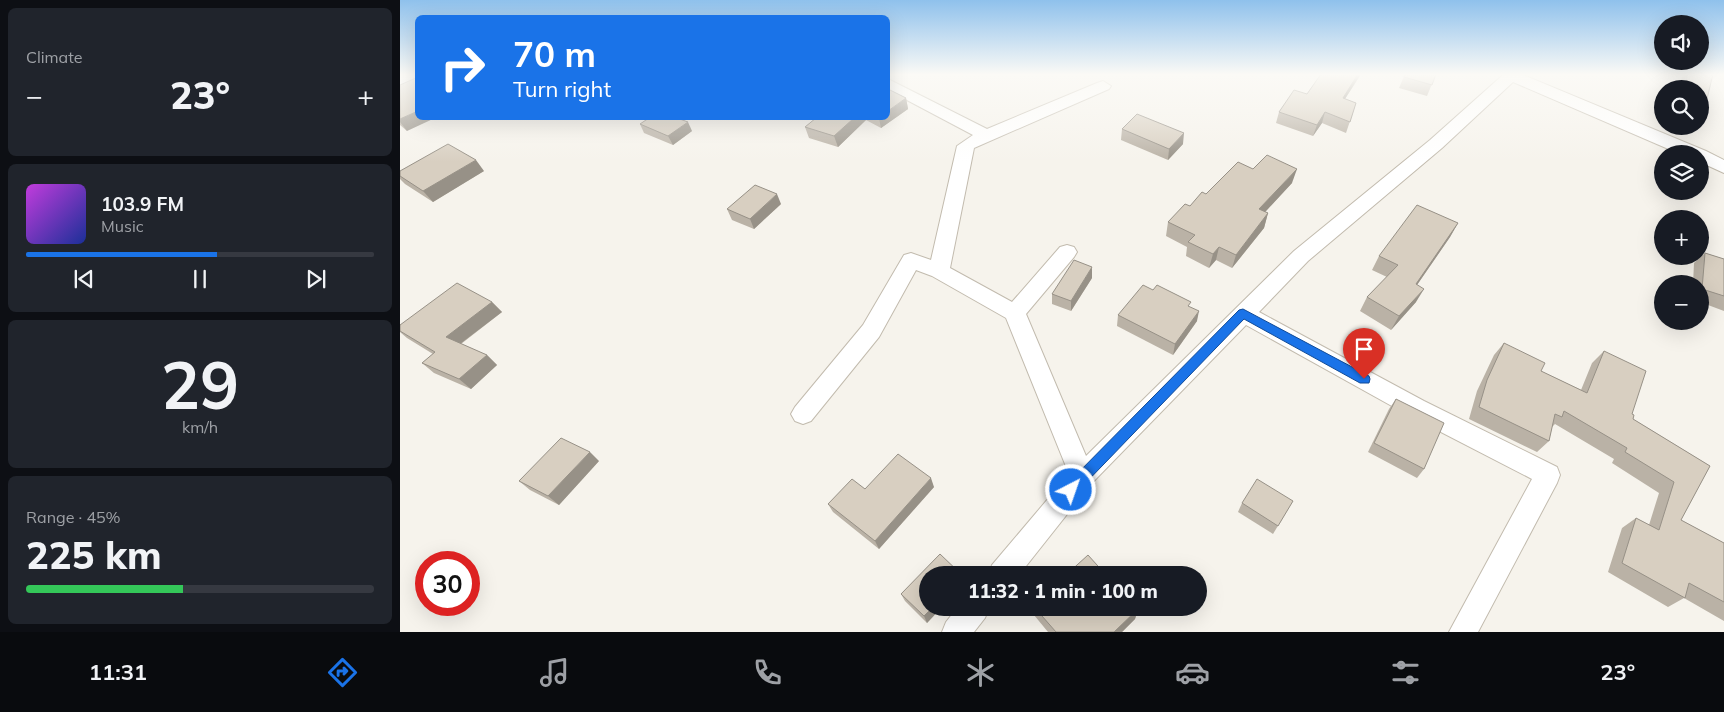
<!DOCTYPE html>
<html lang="en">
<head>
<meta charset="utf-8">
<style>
	:root { --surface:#171b24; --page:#20242c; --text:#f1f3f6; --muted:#9ea1a6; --line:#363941; --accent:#1a73e8 }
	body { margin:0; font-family:Mulish,sans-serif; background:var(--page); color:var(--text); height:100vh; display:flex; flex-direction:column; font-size:19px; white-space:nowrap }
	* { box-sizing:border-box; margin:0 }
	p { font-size:16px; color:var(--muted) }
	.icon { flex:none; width:28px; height:28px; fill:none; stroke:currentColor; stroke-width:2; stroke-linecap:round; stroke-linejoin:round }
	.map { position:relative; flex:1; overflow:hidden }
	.drawer { display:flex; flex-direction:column; gap:8px; padding:8px; background:#0d0f14; width:400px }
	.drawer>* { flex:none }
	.guide { position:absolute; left:15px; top:15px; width:475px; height:105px; border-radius:8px; box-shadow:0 5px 20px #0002; background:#1a73e8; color:#fff; overflow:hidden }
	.buttons { position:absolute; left:1254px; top:15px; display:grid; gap:10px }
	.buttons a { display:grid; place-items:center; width:55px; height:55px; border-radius:50%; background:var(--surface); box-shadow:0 5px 20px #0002; font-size:25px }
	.speed { position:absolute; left:15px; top:551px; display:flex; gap:10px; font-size:25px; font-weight:700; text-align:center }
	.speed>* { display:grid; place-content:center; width:65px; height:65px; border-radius:50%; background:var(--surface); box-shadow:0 5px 20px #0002; line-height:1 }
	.speed .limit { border:8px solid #d22; background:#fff; color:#111 }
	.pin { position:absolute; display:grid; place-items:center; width:42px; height:42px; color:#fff; margin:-51px -21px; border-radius:50% 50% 50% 0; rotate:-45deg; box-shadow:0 0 5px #0007 }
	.pin .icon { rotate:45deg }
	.me { position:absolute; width:55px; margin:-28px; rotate:41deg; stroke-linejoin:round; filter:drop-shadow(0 0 4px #0008) }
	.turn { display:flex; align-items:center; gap:18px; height:105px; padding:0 15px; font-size:22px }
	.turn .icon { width:65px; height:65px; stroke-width:2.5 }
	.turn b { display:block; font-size:35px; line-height:42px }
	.big { font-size:38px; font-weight:800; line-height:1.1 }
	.drawer .card { flex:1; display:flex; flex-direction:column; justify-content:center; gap:8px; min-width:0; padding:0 18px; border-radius:8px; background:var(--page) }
	.drawer .dial { align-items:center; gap:0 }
	.dial b { font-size:65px; line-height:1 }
	.song { display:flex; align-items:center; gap:15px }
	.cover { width:60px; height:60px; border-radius:8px; background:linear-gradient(135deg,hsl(290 70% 55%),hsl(230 70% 35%)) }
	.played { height:5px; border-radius:2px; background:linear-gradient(90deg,var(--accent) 55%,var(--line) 55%) }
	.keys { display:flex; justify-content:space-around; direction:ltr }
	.heat { display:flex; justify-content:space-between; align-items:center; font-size:28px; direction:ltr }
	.charge { height:8px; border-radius:4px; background:linear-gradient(90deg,#34c759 45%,var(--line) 0) }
	.trip { position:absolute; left:519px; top:566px; width:288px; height:50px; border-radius:25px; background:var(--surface); box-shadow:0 5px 20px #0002; font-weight:800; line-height:50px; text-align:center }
	.tab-bar { display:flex; height:80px; justify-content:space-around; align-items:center; background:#090b0e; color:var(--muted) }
	.tab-bar .icon { width:35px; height:35px }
	.tab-bar .on { color:var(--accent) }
	.tab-bar b { font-size:22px; color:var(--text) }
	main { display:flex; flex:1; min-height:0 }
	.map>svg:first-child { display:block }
</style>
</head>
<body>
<main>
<section class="drawer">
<div class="card"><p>Climate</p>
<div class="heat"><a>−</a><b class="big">23°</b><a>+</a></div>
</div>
<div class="card">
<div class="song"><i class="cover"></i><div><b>103.9 FM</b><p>Music</p></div></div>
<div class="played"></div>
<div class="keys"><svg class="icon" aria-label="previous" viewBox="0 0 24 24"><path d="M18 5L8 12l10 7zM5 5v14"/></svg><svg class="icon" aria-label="pause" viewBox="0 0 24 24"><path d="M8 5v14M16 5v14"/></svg><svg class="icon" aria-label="next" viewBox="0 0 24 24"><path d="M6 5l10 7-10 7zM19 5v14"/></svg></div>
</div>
<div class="card dial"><b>29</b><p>km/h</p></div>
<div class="card"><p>Range · 45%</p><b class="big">225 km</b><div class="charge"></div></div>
</section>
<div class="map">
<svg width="1324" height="632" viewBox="0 0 1324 632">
	<rect width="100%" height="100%" fill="#f6f3ec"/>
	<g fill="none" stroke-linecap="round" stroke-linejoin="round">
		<defs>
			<g id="minor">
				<path d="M3,74H18V79L0,86V75Z"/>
				<path d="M1104,74H1121L1306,151L1324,160V173L1300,162V154H1280L1113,82L1042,148L908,261L859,312L1024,401L1157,467L1160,475L1157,483L1078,632H1049L1132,479L1008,415L846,325L691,484L619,575H588L592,565L669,474L606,318L532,276L516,270L479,337L411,421L403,424L395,421L391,414L395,407L463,325L504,255L511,253L531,260L557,146L573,135L488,90V79L587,129L697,83L703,81L711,86L709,89L574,148L550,268L612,302L660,247L667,245L674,247L677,252L674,257L626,314L686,456L894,251L1030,140Z"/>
				<path d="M557,608H589L585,618L574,632H542L546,622Z"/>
			</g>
		</defs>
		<use href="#minor" stroke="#c2bbae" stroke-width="2"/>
		<use href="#minor" fill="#fff" fill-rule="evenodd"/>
	</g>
	<g fill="#bab2a6">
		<path d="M921,74H961L945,99L956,103L946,133L922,123L913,136L876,123L879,112L907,94Z"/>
		<path d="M1005,74H1036L1027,96L999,88Z"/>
		<path d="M1284,74H1313L1307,99L1300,108V89H1279L1282,77Z"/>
		<path d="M0,85L7,131L0,125Z"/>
		<path d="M506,98L508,109L481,128L466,120L438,147L409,138L405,127L416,118H488Z"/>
		<path d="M240,124L292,131L273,145L244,133Z"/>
		<path d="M722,129L783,144L768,160L721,140Z"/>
		<path d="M853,169L892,183L865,212L868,213L864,228L832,268L816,260L809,268L786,256L787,247L766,236L768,222L806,194Z"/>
		<path d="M0,171H84L33,202L5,184L0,179Z"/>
		<path d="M381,204L354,229L332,220L327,209Z"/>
		<path d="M1058,223L1050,237L1017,285L1016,302L991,330L960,311L967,297L987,277L972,270L979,256Z"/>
		<path d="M1305,253L1324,259V311L1300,302V284H1293L1294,263Z"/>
		<path d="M692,278L671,311L652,304V294Z"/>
		<path d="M92,302L102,312L61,344L87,355L97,365L71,389L34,373L22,363L33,354L7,338L0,332V325Z"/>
		<path d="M790,307L797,321L773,355L717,326L718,315Z"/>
		<path d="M1104,343L1141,371L1181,390L1192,363L1204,351L1232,414L1233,419L1310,466L1281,520L1324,543V621L1284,598L1268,607L1208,572L1222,528L1236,518L1249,525L1259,493L1212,463L1214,459L1155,424L1152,427L1149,441L1137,452L1069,419L1077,391L1094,355Z"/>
		<path d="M996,399L1024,469L1017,478L968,452L989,409Z"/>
		<path d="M199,461L159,505L130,490L119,481Z"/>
		<path d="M534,487L479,549L433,512L428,504L465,489Z"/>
		<path d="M893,501L873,534L838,512L842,503Z"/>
		<path d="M501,594L528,608H541L527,623L505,601Z"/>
		<path d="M633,608H737L738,609L735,619L722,632H648L634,615Z"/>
	</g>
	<g fill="#979187">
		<path d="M958,74H961L939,108L943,98Z"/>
		<path d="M506,98L508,109L481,128L479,118H488V111Z"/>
		<path d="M18,111V118H35L7,131L0,122V119Z"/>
		<path d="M925,112L922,123L913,136L917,125Z"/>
		<path d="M454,118H465L466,120L438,147L434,136Z"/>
		<path d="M288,122L292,131L273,145L268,136Z"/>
		<path d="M784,133L783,144L768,160L769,149Z"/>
		<path d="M76,160L84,171L33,202L23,191Z"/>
		<path d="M897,169L892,183L855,223L859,209Z"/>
		<path d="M377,194L381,204L354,229L350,219Z"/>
		<path d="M868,213L864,228L832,268L836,255Z"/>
		<path d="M1058,223L1050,237L1008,298L1016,284Z"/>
		<path d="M819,247L816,260L809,268L813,254Z"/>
		<path d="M692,267V278L671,311V301Z"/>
		<path d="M1024,289L1016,302L991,330L999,316Z"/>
		<path d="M92,302L102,312L56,347L46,337Z"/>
		<path d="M799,311L797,321L773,355L775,344Z"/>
		<path d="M87,355L97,365L71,389L59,379Z"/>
		<path d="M190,452L199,461L159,505L148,496Z"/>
		<path d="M531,478L534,487L479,549L475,541Z"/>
		<path d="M532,608H541L527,623L524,616Z"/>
		<path d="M738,609L735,619L722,632H714Z"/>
	</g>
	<g fill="#d8cfc1" stroke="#979187">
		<path d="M921,74H958L943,98L956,103L950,122L925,112L917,125L879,112L894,90L907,94Z"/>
		<path d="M1005,74H1036L1032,85L1004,77Z"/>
		<path d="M1288,74H1313L1307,99L1300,97V89H1284Z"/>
		<path d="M18,77V111L0,119V85Z"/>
		<path d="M488,89L506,98L488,111Z"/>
		<path d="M737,114L784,133L769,149L722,129Z"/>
		<path d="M249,118H277L288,122L268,136L240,124Z"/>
		<path d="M416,118H454L434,136L405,127Z"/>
		<path d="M48,144L76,160L23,191L0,176V171Z"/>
		<path d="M867,155L897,169L859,209L868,213L836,255L819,247L813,254L788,242L795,235L768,222L785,204L790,206L802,192L806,194L838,162L853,169Z"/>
		<path d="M355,185L377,194L350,219L327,209Z"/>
		<path d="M1017,205L1058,223L1016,284L1024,289L999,316L967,297L998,265L979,256Z"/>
		<path d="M1305,253L1324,259V296L1302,289Z"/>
		<path d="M674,260L692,267L671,301L652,294Z"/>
		<path d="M57,283L92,302L46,337L87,355L59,379L22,363L35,352L0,331V325Z"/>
		<path d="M743,285L753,290L757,285L791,302L788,306L799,311L775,344L718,315Z"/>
		<path d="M1104,343L1145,363L1141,371L1187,393L1204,351L1246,371L1232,414L1234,415L1233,419L1310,466L1281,520L1324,543V602L1289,583L1285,598L1222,563L1236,518L1259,530L1274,482L1225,452L1227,448L1164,411L1162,417L1155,414L1149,441L1079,407L1087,380Z"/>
		<path d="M996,399L1044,423L1024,469L974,443Z"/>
		<path d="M161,438L190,452L148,496L119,481Z"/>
		<path d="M498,454L531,478L475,541L428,504L452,479L465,489Z"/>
		<path d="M857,479L893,501L878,526L842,503Z"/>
		<path d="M540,554L562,575H528V608H532L524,616L501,594Z"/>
		<path d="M688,555L706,575H666Z"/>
		<path d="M635,608H737L738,609L714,632H656Z"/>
	</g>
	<linearGradient id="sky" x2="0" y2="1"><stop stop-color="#8fc1ec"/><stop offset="0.46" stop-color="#fbfaf6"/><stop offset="1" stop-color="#fbfaf6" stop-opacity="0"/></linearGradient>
	<rect width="1324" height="162" fill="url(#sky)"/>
	<path fill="#1a73e8" stroke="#114b97" d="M843,309L969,376L970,379L969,383H960L844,319L675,494L671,496L666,494L664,490L666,485L839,310Z"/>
</svg>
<div class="buttons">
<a><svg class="icon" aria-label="sound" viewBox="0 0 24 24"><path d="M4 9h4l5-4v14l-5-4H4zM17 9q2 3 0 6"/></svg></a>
<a><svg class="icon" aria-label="search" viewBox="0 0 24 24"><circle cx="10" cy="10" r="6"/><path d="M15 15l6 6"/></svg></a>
<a><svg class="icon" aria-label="layers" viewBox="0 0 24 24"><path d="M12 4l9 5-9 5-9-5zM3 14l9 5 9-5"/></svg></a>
<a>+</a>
<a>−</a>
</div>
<div class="speed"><div class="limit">30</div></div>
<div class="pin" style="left:964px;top:379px;background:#d93025"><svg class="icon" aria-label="arrive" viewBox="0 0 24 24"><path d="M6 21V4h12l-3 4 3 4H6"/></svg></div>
<svg class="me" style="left:671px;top:490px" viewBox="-20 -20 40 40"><circle r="17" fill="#1a73e8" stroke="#fff" stroke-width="3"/><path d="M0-11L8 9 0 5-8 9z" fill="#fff"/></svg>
<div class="trip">11:32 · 1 min · 100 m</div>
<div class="guide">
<div class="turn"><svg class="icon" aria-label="right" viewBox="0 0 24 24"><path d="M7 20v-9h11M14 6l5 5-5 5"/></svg><div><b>70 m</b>Turn right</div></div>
</div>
</div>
</main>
<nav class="tab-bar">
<b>11:31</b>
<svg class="icon on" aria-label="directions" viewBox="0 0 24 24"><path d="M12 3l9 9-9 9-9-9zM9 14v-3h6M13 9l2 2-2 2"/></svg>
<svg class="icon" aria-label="music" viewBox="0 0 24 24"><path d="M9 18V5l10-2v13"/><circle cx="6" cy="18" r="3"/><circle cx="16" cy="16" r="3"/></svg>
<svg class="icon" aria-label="phone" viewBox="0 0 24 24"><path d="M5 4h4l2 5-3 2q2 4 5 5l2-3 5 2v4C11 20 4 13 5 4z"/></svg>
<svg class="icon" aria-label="climate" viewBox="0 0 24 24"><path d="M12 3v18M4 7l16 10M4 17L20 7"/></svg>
<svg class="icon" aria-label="car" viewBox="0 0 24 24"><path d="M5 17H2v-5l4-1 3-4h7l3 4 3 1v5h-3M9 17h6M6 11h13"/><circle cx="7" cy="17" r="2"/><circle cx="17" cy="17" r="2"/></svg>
<svg class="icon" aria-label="filters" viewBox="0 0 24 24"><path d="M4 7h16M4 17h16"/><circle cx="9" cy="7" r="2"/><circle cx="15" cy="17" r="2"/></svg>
<b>23°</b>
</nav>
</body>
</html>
